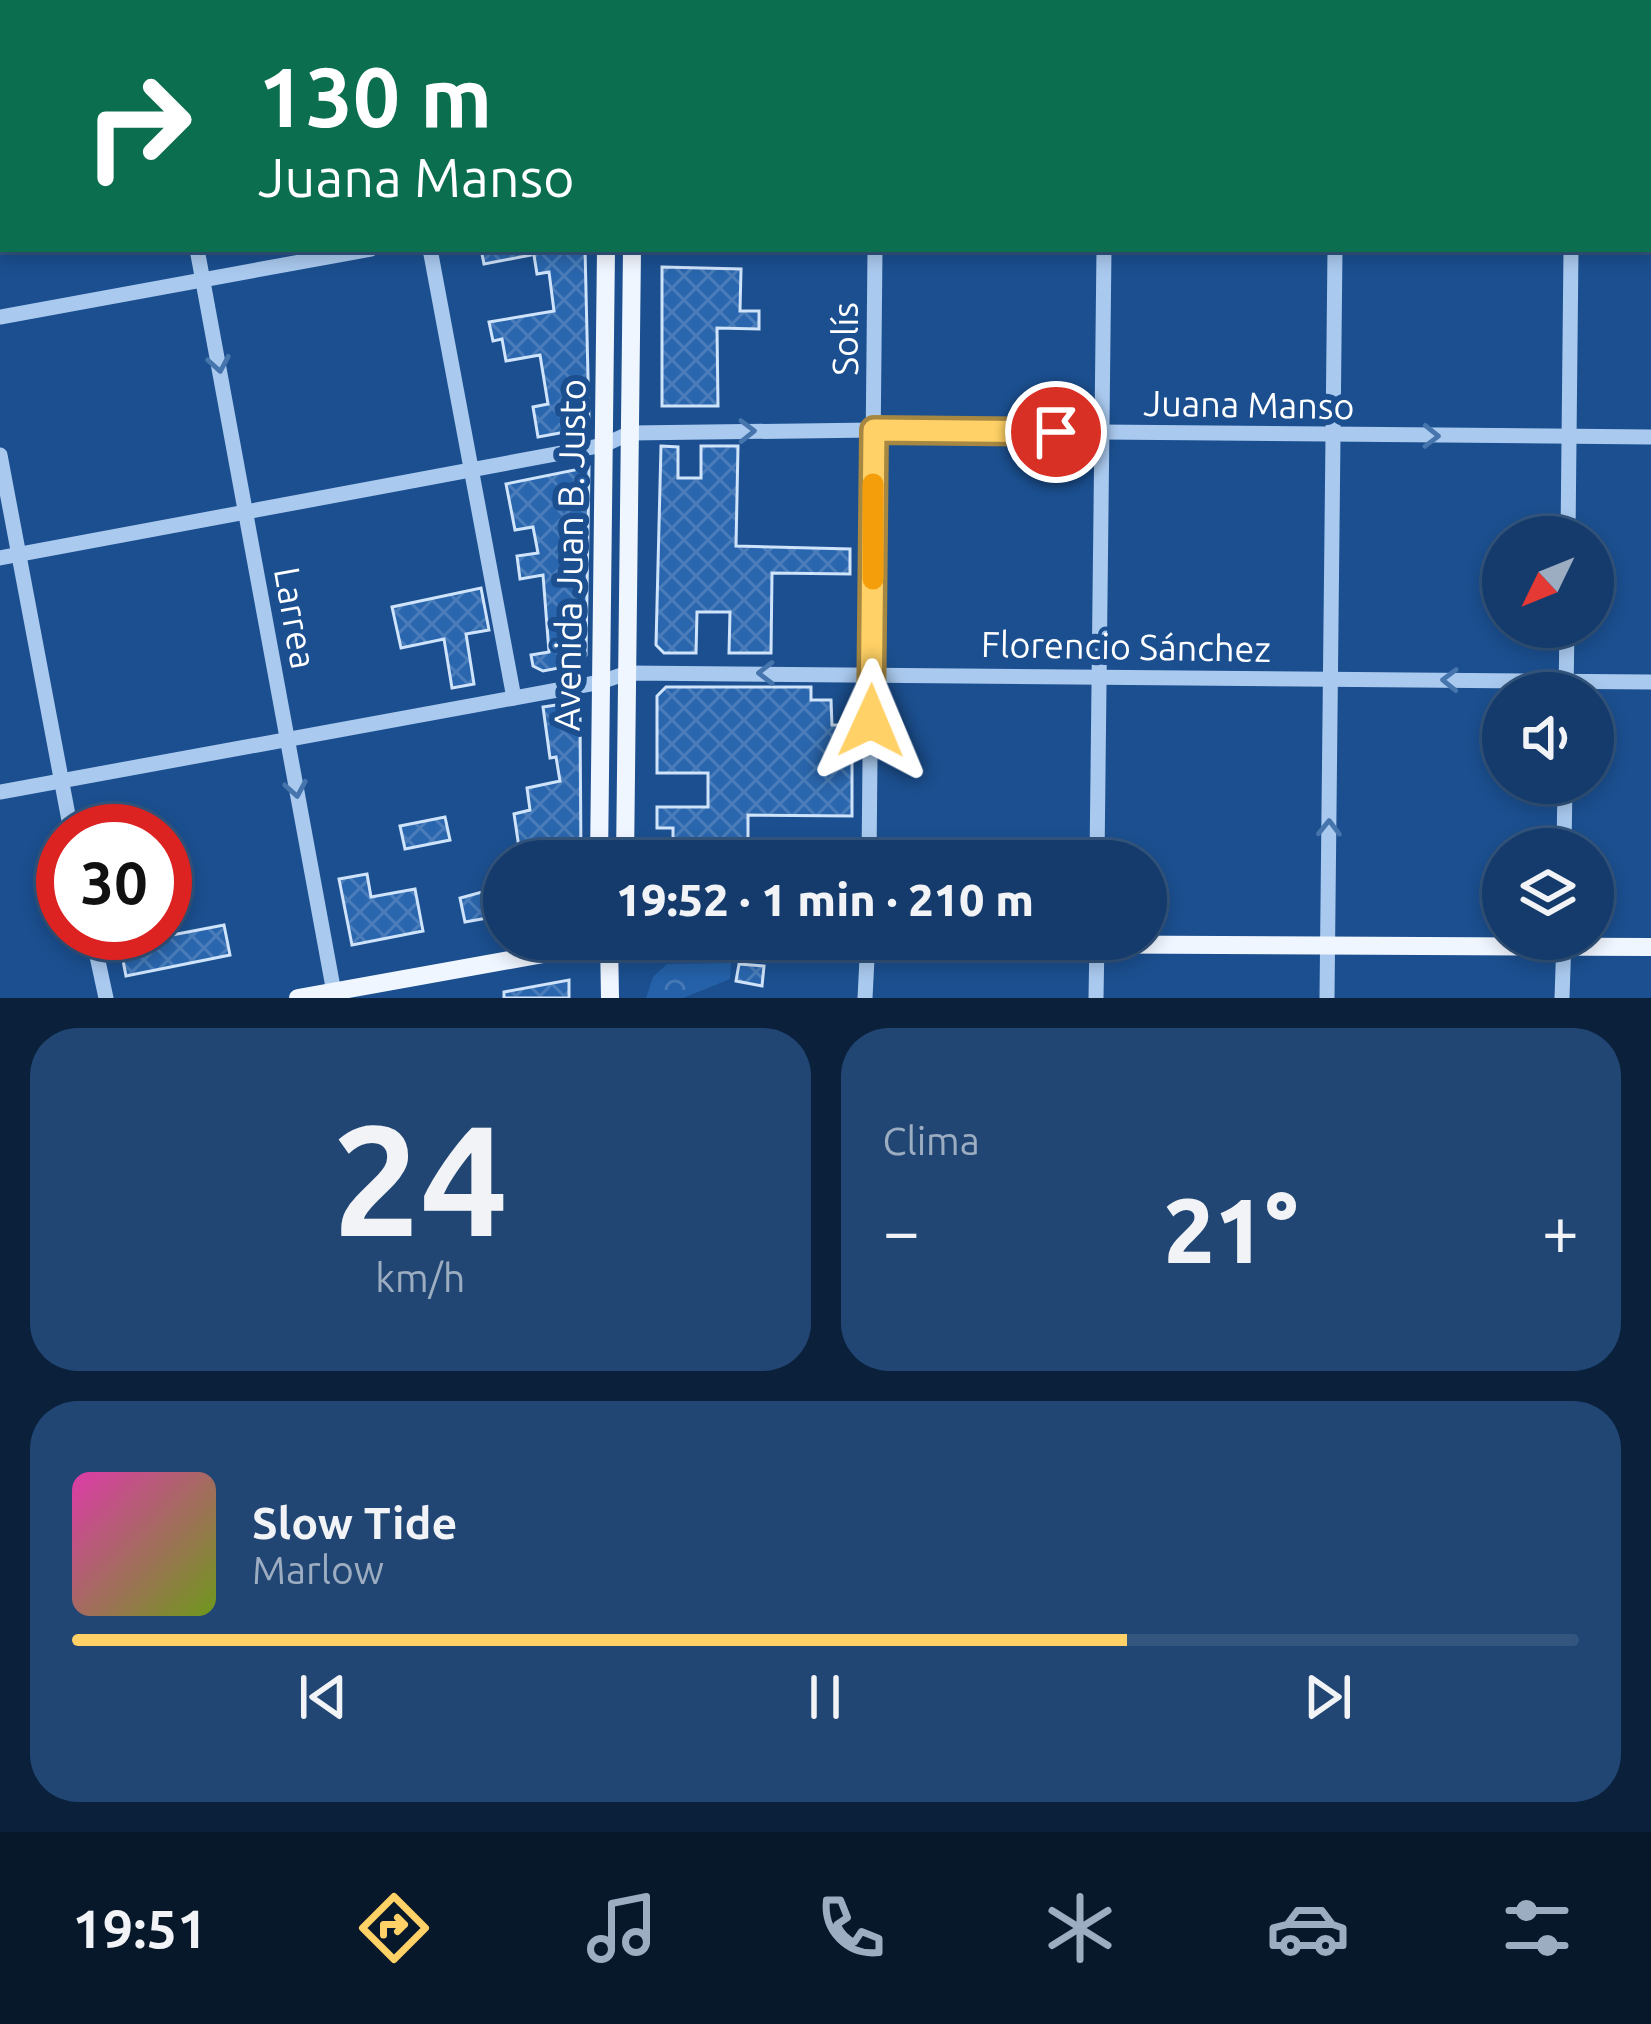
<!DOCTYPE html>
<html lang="es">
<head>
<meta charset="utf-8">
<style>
	:root { --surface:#143b6b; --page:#214673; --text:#f1f3f6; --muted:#9dadc1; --line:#33557e; --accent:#ffd166 }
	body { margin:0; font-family:Ubuntu,sans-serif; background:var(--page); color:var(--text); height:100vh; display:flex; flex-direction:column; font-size:45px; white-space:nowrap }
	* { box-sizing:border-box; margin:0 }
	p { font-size:39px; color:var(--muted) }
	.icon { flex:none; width:66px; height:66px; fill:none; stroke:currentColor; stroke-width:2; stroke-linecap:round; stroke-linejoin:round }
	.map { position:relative; height:998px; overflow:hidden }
	.drawer { display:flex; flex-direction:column; gap:30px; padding:30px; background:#0b203b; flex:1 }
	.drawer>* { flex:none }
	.hud { position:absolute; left:0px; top:0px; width:1653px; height:252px; box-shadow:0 6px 18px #0003,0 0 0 3px var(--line); background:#0b6e4f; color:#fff; overflow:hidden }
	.needle { width:78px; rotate:227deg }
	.tools { position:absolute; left:1482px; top:516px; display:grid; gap:24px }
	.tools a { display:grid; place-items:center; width:132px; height:132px; border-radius:50%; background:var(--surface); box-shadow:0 6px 18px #0003,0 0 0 3px var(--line); font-size:60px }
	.speed { position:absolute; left:36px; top:804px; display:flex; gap:24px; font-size:60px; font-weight:700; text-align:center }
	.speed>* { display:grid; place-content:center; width:156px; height:156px; border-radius:50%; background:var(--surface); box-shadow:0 6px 18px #0003,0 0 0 3px var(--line); line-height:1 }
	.speed .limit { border:18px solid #d22; background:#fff; color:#111 }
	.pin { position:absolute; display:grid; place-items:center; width:102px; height:102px; color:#fff; margin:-51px; border:6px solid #fff; border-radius:50%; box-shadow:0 3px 12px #0007 }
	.me { position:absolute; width:132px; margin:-66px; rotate:1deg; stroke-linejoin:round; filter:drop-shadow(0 0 9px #0008) }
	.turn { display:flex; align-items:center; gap:42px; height:252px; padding:0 60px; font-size:54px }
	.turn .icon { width:156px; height:156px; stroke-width:2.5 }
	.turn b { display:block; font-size:84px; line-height:102px }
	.big { font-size:90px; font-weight:800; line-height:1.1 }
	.drawer .widget { flex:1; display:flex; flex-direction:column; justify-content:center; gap:18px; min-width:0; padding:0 42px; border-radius:48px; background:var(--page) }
	.drawer .dial { align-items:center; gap:0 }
	.dial b { font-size:156px; line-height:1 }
	.song { display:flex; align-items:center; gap:36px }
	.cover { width:144px; height:144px; border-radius:18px; background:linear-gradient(135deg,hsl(320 70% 55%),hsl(80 70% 35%)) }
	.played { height:12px; border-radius:6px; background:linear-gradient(90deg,var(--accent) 70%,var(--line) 70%) }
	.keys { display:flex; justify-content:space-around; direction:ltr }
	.heat { display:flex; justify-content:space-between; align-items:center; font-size:66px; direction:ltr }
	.drawer .tiles { flex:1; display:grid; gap:30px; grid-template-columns:1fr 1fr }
	.widget:last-child { grid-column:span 2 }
	.trip { position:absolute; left:483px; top:840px; width:684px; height:120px; border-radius:60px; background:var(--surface); box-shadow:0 6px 18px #0003,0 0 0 3px var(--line); font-weight:800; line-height:120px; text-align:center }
	.tab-bar { display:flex; height:192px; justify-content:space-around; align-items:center; background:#08182b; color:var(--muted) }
	.tab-bar .icon { width:84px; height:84px }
	.tab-bar .on { color:var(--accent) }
	.tab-bar b { font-size:54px; color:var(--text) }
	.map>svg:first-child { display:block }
</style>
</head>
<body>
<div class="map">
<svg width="1651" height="998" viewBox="0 0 1651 998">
	<defs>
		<pattern id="park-crowns" width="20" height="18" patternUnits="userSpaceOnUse" patternTransform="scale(3)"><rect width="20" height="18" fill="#2461a8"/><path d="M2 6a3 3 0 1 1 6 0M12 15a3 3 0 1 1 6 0" fill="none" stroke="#4579b5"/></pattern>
		<pattern id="building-cross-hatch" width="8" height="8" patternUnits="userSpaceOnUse" patternTransform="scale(3)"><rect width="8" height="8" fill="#2a66ad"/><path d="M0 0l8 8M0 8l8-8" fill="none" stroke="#4a7db9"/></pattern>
	</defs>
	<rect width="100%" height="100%" fill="#1b4f8f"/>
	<path fill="url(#park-crowns)" d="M731,963L730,979L683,998H646L653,977L667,964Z"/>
	<g fill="url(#building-cross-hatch)" stroke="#cfe3fa" stroke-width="3">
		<path d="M481,249H531V255L484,264Z"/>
		<path d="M533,249H585L589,419L582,429L538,437L533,407L548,404L540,355L506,361L502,339L493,341L489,322L554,311L549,272L537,274Z"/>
		<path d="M662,267L741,269L740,311H759V329L717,328L718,406H662Z"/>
		<path d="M661,446L678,447V478H701V446H738L736,546L850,549V574L772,573L771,653H729L730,612H697L696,653H664L656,645Z"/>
		<path d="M589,467L586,655L580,664L543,671L533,666L531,655L549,652L543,575L520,579L517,556L538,553L533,527L515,530L506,484Z"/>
		<path d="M481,588L489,630L466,634L474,684L452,688L444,639L401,648L392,607Z"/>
		<path d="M666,687H811V700H831L832,725H852V816L748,815V861H673V828H657V807H708V773H657V696Z"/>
		<path d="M569,703L580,712L581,861H521L514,814L530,810L527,788L560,781L556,757L550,758L543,707Z"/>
		<path d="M445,817L450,840L405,849L400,826Z"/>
		<path d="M367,874L371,897L415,889L423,931L352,945L339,879Z"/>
		<path d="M504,886V915L465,922L460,898Z"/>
		<path d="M224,925L230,955L126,976L120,945Z"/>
		<path d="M739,964L764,966L762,986L736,981Z"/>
		<path d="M569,980V998H504V992Z"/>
	</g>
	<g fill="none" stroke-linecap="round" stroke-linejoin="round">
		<g stroke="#a9c9ee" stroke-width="15">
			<path d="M152,0L153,3"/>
			<path d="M877,3V0"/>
			<path d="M1106,3V0"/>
			<path d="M1337,3V0"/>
			<path d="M1573,3V0"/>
			<path d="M0,82H3"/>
			<path d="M1650,207H1651"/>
			<path d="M197,249L335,998"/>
			<path d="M430,249L514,698"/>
			<path d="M0,317L371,249"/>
			<path d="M0,455L71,831"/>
			<path d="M1568,537L1571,249"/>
			<path d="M0,558L604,445L630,433L874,430L1651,437"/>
			<path d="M1566,693L1567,627"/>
			<path d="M0,792L601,682L627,673L1651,682"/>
			<path d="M1564,849L1565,783"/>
			<path d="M869,861L875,249"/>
			<path d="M1097,861L1104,249"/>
			<path d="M92,933L106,998"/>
			<path d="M865,998L868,939"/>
			<path d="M1096,998L1097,939"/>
			<path d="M1327,998L1335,249"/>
			<path d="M1562,998L1564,939"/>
		</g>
		<g stroke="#f0f6ff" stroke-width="18">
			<path d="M609,3V0"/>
			<path d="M635,3V0"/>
			<path d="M599,861L606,249"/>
			<path d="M625,861L632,249"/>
			<path d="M609,939L610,998"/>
			<path d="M298,998L610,942L1651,947"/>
		</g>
	</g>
	<defs><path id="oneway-chevron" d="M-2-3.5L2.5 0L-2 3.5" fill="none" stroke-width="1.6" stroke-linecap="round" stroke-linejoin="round" transform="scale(3)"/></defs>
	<g stroke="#4674ac">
		<use href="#oneway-chevron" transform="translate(219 364) rotate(80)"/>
		<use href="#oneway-chevron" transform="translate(747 431) rotate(-1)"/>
		<use href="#oneway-chevron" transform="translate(1431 436) rotate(1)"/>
		<use href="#oneway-chevron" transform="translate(766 673) rotate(-180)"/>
		<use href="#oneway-chevron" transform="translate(1450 680) rotate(-179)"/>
		<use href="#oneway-chevron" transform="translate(296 789) rotate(80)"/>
		<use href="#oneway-chevron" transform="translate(1329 828) rotate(-89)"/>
	</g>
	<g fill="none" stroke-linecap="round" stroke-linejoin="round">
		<defs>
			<path id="route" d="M871,721L874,430L1056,432"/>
		</defs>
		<use href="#route" stroke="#a68842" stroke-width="30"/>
		<use href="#route" stroke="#ffd166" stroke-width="21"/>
		<path stroke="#f59e0b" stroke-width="21" d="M873,579V484"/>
	</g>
	<g text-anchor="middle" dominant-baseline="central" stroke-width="12" stroke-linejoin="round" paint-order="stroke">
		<g font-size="36" fill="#fff" stroke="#1b4f8f">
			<text transform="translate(844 339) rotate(-90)">Solís</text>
			<text transform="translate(1249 404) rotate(1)">Juana Manso</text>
			<text transform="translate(569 555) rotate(-89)">Avenida Juan B. Justo</text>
			<text transform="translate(296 618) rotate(80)">Larrea</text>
			<text transform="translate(1126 646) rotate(1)">Florencio Sánchez</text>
		</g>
	</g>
</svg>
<div class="tools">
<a><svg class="needle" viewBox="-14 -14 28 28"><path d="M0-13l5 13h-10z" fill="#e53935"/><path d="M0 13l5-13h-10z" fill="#9dadc1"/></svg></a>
<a><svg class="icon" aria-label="sound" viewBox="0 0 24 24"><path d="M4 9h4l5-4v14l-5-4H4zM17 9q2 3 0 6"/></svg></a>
<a><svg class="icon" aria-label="layers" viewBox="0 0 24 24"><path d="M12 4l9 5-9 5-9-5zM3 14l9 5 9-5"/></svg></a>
</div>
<div class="speed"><div class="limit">30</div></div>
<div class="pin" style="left:1056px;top:432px;background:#d93025"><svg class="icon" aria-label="arrive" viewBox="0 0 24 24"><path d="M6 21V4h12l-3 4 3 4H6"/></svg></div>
<svg class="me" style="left:871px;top:721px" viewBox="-20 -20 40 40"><path d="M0-17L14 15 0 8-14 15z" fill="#ffd166" stroke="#fff" stroke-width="4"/></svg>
<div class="trip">19:52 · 1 min · 210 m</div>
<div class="hud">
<div class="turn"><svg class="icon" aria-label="right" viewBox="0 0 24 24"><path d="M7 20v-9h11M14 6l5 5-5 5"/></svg><div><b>130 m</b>Juana Manso</div></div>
</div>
</div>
<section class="drawer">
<div class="tiles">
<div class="widget dial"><b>24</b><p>km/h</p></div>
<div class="widget"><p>Clima</p>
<div class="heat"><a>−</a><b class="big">21°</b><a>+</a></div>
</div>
<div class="widget">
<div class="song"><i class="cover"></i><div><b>Slow Tide</b><p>Marlow</p></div></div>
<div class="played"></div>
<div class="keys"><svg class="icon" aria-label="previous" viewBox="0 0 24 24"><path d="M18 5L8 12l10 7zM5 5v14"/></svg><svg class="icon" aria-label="pause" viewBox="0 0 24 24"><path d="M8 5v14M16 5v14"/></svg><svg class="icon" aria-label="next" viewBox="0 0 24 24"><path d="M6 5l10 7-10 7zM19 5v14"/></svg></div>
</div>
</div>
</section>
<nav class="tab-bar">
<b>19:51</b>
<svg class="icon on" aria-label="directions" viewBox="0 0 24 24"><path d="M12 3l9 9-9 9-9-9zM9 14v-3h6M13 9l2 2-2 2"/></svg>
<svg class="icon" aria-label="music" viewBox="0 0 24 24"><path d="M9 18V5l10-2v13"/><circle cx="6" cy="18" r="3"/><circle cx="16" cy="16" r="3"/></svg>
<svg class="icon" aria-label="phone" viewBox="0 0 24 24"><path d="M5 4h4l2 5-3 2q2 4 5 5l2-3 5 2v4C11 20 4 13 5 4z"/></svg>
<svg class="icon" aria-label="climate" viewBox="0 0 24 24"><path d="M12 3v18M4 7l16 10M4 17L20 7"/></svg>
<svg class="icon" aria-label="car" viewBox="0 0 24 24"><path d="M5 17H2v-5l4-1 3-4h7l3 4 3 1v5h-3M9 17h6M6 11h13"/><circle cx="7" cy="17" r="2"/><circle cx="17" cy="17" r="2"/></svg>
<svg class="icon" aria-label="filters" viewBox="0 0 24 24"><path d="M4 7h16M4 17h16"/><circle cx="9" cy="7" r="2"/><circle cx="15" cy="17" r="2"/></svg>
</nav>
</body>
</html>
